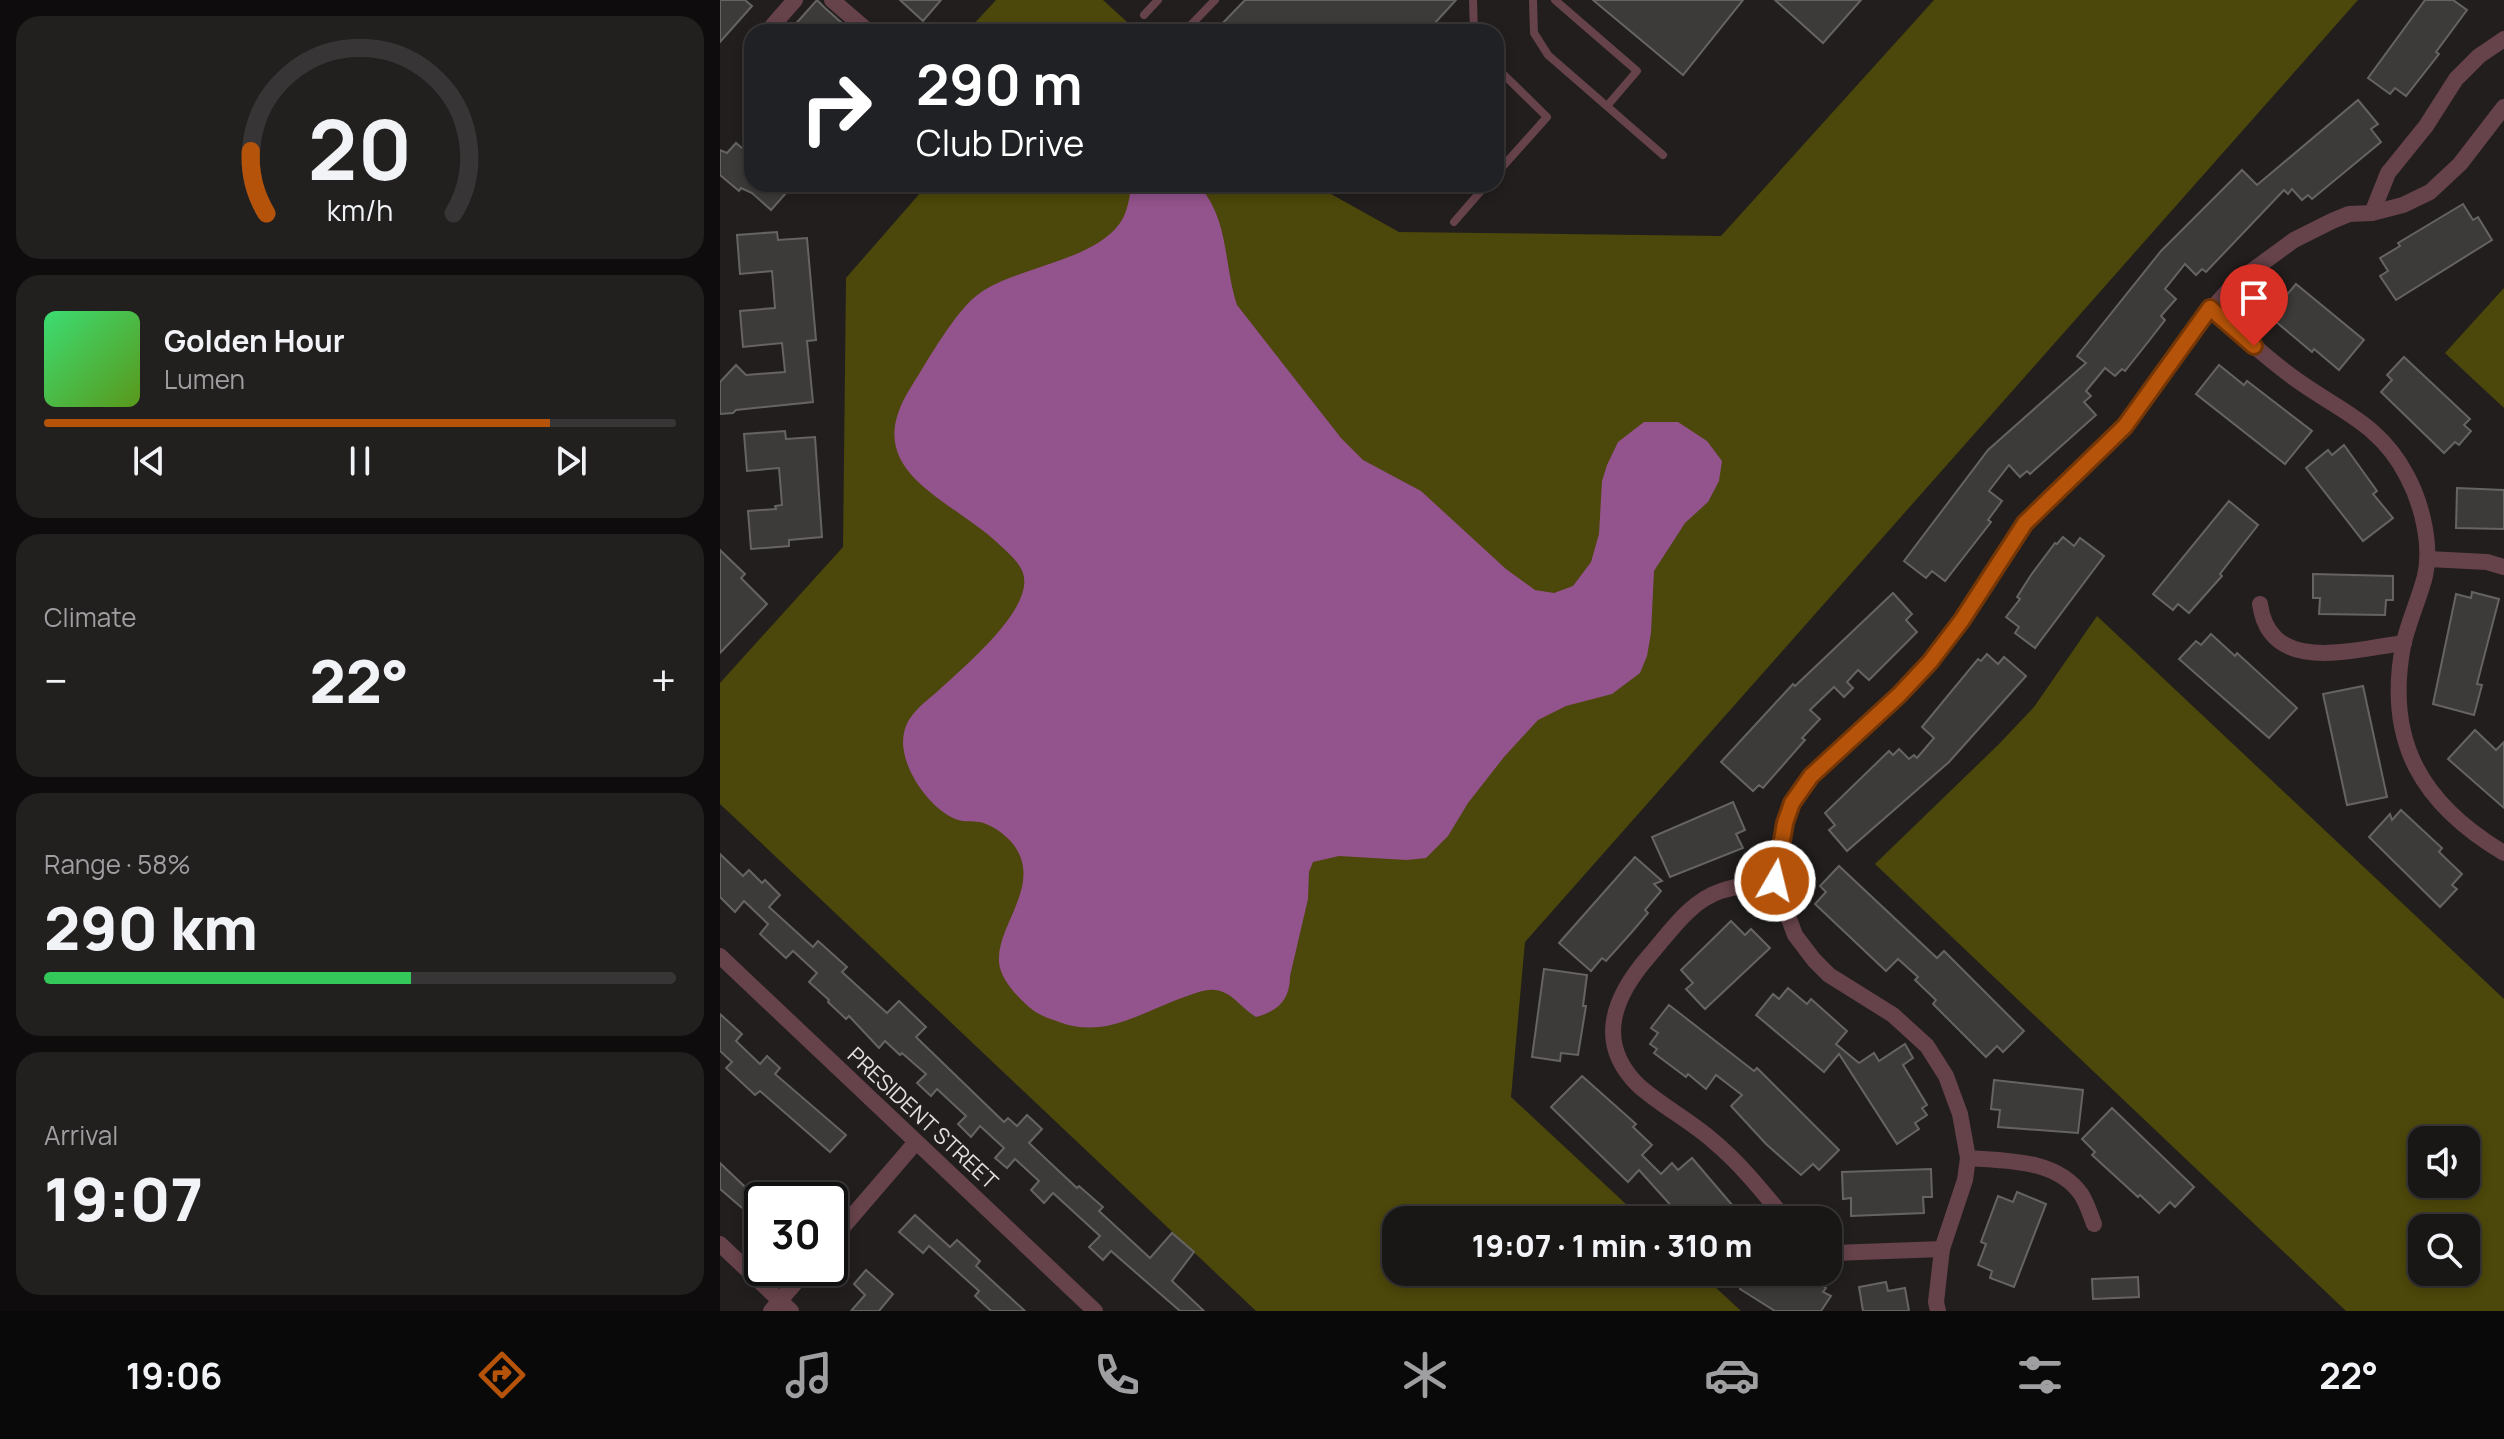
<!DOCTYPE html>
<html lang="en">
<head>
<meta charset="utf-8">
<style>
	:root { --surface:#191616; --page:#221f1f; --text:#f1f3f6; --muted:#9f9fa1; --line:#373535; --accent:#b45309 }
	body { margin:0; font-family:Manrope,sans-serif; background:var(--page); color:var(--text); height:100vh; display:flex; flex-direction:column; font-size:30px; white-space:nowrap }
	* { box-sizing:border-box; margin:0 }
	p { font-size:26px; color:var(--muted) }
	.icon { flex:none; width:44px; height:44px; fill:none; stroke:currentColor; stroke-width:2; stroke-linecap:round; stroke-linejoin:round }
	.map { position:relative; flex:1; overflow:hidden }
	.drawer { display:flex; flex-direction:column; gap:16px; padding:16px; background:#0e0c0c; width:720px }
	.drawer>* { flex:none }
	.hud { position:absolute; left:24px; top:24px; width:760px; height:168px; border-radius:24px; box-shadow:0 4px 12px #0003,0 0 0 2px var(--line); background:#202124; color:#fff; overflow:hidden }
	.controls { position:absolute; left:1688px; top:1126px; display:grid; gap:16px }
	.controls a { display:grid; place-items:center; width:72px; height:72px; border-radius:16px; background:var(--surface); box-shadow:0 4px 12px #0003,0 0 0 2px var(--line); font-size:40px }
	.speed { position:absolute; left:24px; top:1182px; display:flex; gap:16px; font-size:40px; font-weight:700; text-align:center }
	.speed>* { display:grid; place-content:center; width:104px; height:104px; border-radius:50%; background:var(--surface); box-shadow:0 4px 12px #0003,0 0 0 2px var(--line); line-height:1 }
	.speed .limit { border:4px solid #111; border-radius:12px; background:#fff; color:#111 }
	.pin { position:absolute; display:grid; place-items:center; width:68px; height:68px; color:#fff; margin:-82px -34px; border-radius:50% 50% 50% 0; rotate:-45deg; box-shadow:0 0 8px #0007 }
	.pin .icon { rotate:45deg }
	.me { position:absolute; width:88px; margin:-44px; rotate:8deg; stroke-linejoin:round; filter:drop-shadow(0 0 6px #0008) }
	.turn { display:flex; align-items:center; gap:28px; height:168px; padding:0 40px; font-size:36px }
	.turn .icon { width:104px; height:104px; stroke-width:2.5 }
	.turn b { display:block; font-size:56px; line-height:68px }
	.big { font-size:60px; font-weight:800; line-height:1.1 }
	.drawer .tile { flex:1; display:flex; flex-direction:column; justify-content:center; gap:12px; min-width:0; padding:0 28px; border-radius:24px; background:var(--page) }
	.drawer .dial { align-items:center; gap:0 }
	.dial svg { height:208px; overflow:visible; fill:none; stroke:var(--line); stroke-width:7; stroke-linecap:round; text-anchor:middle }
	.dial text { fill:var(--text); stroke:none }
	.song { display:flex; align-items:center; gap:24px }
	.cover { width:96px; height:96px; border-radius:12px; background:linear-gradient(135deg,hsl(140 70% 55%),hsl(90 70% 35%)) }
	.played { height:8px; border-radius:4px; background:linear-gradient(90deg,var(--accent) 80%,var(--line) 80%) }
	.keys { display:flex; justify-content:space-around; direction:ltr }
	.heat { display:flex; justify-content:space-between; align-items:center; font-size:44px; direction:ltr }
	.charge { height:12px; border-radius:6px; background:linear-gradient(90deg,#34c759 58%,var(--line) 0) }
	.trip { position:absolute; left:662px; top:1206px; width:460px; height:80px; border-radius:24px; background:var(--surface); box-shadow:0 4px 12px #0003,0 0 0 2px var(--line); font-weight:800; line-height:80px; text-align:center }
	.tabs { display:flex; height:128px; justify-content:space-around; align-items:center; background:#0a0909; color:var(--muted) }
	.tabs .icon { width:56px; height:56px }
	.tabs .selected { color:var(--accent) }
	.tabs b { font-size:36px; color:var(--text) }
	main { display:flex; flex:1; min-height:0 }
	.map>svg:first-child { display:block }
</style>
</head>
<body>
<main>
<section class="drawer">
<div class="tile dial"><svg viewBox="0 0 100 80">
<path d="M14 69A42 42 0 1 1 86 69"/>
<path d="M14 69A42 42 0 0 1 8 45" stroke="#b45309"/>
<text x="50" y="56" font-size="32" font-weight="700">20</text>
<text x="50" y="72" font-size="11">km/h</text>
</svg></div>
<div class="tile">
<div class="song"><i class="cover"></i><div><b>Golden Hour</b><p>Lumen</p></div></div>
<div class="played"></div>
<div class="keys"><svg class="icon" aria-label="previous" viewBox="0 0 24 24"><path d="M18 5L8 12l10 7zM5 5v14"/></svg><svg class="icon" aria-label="pause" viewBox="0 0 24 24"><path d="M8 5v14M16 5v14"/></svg><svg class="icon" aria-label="next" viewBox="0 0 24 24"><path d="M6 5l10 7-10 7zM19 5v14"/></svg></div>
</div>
<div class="tile"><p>Climate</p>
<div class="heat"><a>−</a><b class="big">22°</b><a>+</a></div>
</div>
<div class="tile"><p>Range · 58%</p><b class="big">290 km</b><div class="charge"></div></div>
<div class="tile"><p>Arrival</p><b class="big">19:07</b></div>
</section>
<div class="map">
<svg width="1784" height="1311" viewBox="0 0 1784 1311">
	<rect width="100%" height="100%" fill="#211e1d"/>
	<g fill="#4c470a" fill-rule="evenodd">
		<path d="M276,0H383L418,32H259L252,26Z"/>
		<path d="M1214,0H1638L805,942L791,1097L923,1220H676V1272H979L1021,1311H536L0,804V683L123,547L126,278L208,184H593L679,232L1001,236Z"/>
		<path d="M1784,288V408L1725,353Z"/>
		<path d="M1377,616L1784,999V1311H1626L1155,864L1279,744L1314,707ZM1702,1140H1746V1184H1702ZM1702,1228H1746V1272H1702Z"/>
	</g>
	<path fill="#93538c" d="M412,184H478C510,221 503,262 517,305L621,438L643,460L701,491L786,569L815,590L834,593L853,586L871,562L879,534L882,481L887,465L898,442L924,422H958L987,441L1002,461L999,481L988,502L965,523L934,571L931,633L927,656L920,673L892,694L846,706L818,720L784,757L748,803L728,836L706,858L687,860L619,856L593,862L589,872L588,899L570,976C570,1000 558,1011 536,1017C524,1010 514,996 503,992C492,987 480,991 470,995C425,1010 386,1040 339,1022C331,1019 321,1016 314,1011C300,1000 280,980 279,962C276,925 324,884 293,844C285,834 271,824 259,822C252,821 244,822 238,820C209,810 177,763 184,733C188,714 204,703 218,691C242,668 315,609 303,573C299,562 290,555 282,547C231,497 136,473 191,387C207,362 236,309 260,293C298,266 372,262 400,223C408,212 409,198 412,184Z"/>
	<g fill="#3d3b39" stroke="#666462" stroke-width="2">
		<path d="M0,0H25L32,6L0,42Z"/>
		<path d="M97,0L105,8L132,32H72L71,29Z"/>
		<path d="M180,0H221L203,21Z"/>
		<path d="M525,0H736L714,24L721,32H494Z"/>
		<path d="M873,0H1023L963,75Z"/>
		<path d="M1055,0H1141L1103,43Z"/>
		<path d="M1705,0H1733L1747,10L1716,52L1719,54L1686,96L1675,88L1670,94L1648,78Z"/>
		<path d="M1638,100L1658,124L1651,129L1661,142L1592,199L1588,195L1582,200L1572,189L1568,194L1564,190L1486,272L1482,269L1476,275L1465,264L1445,289L1456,299L1441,316L1445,320L1428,342L1405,371L1402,369L1395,376L1385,368L1366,391L1371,396L1364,402L1376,415L1310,474L1307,471L1300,477L1289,465L1269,491L1282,501L1268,520L1271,522L1225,581L1212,571L1206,578L1184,561L1268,450L1366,363L1357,356L1441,251L1522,170L1537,185Z"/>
		<path d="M32,138V184H74L51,210L32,193L21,188L19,191L0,175V150L7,153L16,143L22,148Z"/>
		<path d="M1743,204L1753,220L1758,217L1772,240L1676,300L1660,276L1668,271L1660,258L1680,246L1678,243Z"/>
		<path d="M57,232L58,240L87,238L96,340L87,341L93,402L16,410L13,413L0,414V382L16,365L26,375L65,372L62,343L23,347L20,311L55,308L52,271L20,274L17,235Z"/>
		<path d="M1576,284L1644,340L1619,370L1594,349L1592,352L1549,316Z"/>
		<path d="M1684,357L1750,419L1744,425L1751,431L1739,445L1735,442L1724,453L1661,392L1672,380L1667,375Z"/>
		<path d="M1499,365L1524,385L1527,381L1592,431L1565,464L1476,394Z"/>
		<path d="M65,431L66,439L95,437L102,537L69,540V546L31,549L28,511L56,509L55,506L62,505L59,468L27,471L24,434Z"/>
		<path d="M1624,445L1657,491L1653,494L1673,518L1643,541L1586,468L1608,450L1612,455Z"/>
		<path d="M1737,488L1784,490V529L1736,528Z"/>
		<path d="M1509,501L1538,525L1500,574L1502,576L1469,613L1458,604L1453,610L1433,594Z"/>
		<path d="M1343,537L1354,546L1360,538L1384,556L1315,648L1295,633L1299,627L1286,617L1300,599L1297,597L1311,575L1335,543L1337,544Z"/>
		<path d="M0,550L25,574L21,578L47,604L0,653Z"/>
		<path d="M1593,574L1673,576V600H1666L1665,615L1599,614L1600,598H1593Z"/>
		<path d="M1752,592L1779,599L1757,684L1762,685L1754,715L1713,704L1736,594L1751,598Z"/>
		<path d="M1173,593L1192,614L1186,620L1197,632L1149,680L1138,670L1127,682L1133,688L1124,697L1114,687L1090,710L1100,719L1082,738L1085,740L1043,788L1039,785L1033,791L1001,762L1073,684L1075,686Z"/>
		<path d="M1491,634L1515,656L1517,653L1577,708L1549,738L1459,659L1476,641L1481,645Z"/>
		<path d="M1267,654L1278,664L1284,657L1306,676L1229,762L1127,851L1109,830L1115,825L1105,813L1169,751L1173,755L1179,749L1189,759L1194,755L1197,758L1214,738L1202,727L1258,659L1261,661Z"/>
		<path d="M1643,686L1667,797L1627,805L1603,694Z"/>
		<path d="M1755,730L1776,750L1784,742V808L1728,759Z"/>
		<path d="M1013,802L1025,830L1016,834L1023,848L950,877L932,837Z"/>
		<path d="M1681,810L1722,848L1719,852L1742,874L1732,885L1737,889L1720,907L1649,837L1670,814L1672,820Z"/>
		<path d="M0,854L23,876L29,870L42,883L45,880L60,895L49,907L93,947L98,941L127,967L122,972L167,1013L179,1001L206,1027L196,1037L284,1122L288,1118L297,1126L307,1115L322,1129L309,1143L357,1188L359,1186L383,1207L379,1211L430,1258L452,1233L474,1252L452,1281L484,1311H460L391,1251L383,1260L369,1247L380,1236L333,1193L324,1203L311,1190L319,1181L295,1159L287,1168L275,1158L284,1148L260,1126L251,1137L238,1124L246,1116L217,1089L211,1096L197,1083L206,1074L182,1053L180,1055L165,1041L159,1048L129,1016L126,1019L108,1002L109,1000L89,982L97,973L73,951L66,958L40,934L48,924L24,901L15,912L0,897Z"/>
		<path d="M915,857L942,881L934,884L941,891L925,910L928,913L911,933L886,961L882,958L871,971L839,943Z"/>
		<path d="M1119,866L1217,958L1224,951L1304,1031L1283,1052L1277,1046L1266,1057L1213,1004L1216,1000L1195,980L1198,977L1178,959L1166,971L1095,904L1106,892L1100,886Z"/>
		<path d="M1011,921L1025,935L1031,929L1050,948L985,1009L966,989L973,983L961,970Z"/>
		<path d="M824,969L867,975L863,1006H866L858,1055L841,1053L840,1061L812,1057Z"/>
		<path d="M1068,988L1087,1004L1091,999L1127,1031L1116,1044L1139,1063L1154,1053L1159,1061L1185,1044L1193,1058L1183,1065L1207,1105L1202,1108L1207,1115L1195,1123L1199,1129L1177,1144L1119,1054L1104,1072L1036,1015L1053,994L1059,999Z"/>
		<path d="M949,1005L1034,1071L1037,1068L1119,1150L1099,1170L1093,1164L1081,1175L1046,1144L1011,1106L1022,1095L996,1075L986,1089L968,1074L966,1077L934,1053L937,1049L930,1044L938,1033L931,1028Z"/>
		<path d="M0,1014L22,1034L16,1041L40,1064L47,1056L60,1068L55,1074L126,1135L110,1152L40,1091L35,1095L6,1068L12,1062L0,1051Z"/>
		<path d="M862,1076L916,1124L913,1127L932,1145L922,1155L941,1174L952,1163L958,1170L972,1158L1025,1220H964L919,1170L908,1182L831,1107Z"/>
		<path d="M1274,1080L1363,1090L1358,1133L1278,1127L1280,1110L1271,1109Z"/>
		<path d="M1392,1108L1474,1187L1455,1207L1450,1202L1439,1213L1420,1195L1418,1197L1372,1155L1375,1152L1362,1139Z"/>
		<path d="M0,1163L42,1203V1225L0,1189Z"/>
		<path d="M1211,1169L1212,1197H1203L1204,1213L1131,1216V1198L1123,1199L1122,1172Z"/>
		<path d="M1297,1192L1326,1204L1294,1287L1270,1278L1272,1271L1258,1265L1266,1244L1261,1242L1278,1196L1293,1202Z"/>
		<path d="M195,1215L230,1247L237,1240L260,1261L256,1266L305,1311H271L255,1296L259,1291L209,1246L203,1253L179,1232Z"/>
		<path d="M146,1270L173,1294L159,1311H131L145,1295L134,1284Z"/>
		<path d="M1031,1272H1081L1106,1288L1103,1292L1111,1296L1101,1311H1055L1020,1289Z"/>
		<path d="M1418,1277L1419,1297L1373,1299L1372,1279Z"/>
		<path d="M1166,1282L1168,1291L1185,1288L1189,1311H1143L1139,1287Z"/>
	</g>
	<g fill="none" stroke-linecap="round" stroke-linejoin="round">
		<g stroke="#66424a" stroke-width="8">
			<path d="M753,0L754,32"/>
			<path d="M813,0L814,33L828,55L943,155"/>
			<path d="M835,0L917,71L887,106"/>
			<path d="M424,15L438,0"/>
			<path d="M464,32L495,0"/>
			<path d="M776,67L827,117L776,174"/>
			<path d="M734,222L767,184"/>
		</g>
		<g stroke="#66424a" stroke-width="16">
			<path d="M112,0L149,32"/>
			<path d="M61,32L53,25L75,0"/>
			<path d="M1652,213L1668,173L1706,126L1736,79L1759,56L1784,39"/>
			<path d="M1490,308C1518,332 1545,357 1574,378C1619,411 1660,423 1687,476C1702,504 1712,545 1705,576C1699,600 1688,622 1683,646C1665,742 1702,804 1784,853"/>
			<path d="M1708,559L1767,562L1784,567"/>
			<path d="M1540,604C1550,676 1634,649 1684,643"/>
			<path d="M1055,881C1037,884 1018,885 1001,891C970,901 950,932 929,956C895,995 874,1041 918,1085C940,1105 969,1120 992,1140C1020,1163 1043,1192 1066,1220"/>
			<path d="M0,956L375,1311"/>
			<path d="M1248,1158C1287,1161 1336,1159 1361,1194C1367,1203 1370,1214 1374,1224"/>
			<path d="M110,1242L196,1142"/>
			<path d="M0,1244L71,1311"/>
			<path d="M1108,1251L1114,1253L1222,1249"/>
			<path d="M51,1311L88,1268"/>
			<path d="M1218,1311L1216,1302L1222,1249L1245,1180L1248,1158L1240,1114L1226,1076L1207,1046L1173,1015L1109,975L1094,960L1075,935L1055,881L1062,832L1072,803L1091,776L1179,695L1210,662L1242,620L1305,523L1330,496L1405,426L1471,332L1514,284L1574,240L1612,221L1629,214L1652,213L1683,205L1710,192L1740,164L1784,107"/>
		</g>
	</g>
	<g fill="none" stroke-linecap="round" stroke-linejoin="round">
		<defs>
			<path id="route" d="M1055,881L1065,823L1072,803L1091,776L1179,695L1210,662L1242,620L1305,523L1405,426L1490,308L1534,346"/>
		</defs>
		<use href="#route" stroke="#753606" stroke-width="20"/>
		<use href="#route" stroke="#b45309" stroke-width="14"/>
	</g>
	<g text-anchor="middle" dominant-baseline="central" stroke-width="8" stroke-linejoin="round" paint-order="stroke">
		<g font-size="22" fill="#e2e0df" stroke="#211e1d">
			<text transform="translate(203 1118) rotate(43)">PRESIDENT STREET</text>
		</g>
	</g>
</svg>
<div class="controls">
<a><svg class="icon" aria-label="sound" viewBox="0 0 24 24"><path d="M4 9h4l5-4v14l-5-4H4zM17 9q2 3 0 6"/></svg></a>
<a><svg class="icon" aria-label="search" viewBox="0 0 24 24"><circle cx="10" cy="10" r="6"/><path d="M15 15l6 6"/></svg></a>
</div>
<div class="speed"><div class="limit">30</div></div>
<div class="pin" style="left:1534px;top:346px;background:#d93025"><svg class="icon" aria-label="arrive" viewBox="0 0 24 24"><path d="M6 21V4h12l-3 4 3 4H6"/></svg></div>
<svg class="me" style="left:1055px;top:881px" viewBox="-20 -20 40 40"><circle r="17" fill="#b45309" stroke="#fff" stroke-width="3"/><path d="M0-11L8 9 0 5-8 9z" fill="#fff"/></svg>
<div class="trip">19:07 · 1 min · 310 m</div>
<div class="hud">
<div class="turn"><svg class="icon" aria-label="right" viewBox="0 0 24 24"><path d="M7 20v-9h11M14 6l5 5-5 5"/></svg><div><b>290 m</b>Club Drive</div></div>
</div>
</div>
</main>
<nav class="tabs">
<b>19:06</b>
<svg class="icon selected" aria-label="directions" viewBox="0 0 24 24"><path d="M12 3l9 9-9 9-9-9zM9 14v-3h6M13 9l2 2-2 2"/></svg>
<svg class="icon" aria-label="music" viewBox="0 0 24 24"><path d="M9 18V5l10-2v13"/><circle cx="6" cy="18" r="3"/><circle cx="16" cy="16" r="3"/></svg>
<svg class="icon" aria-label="phone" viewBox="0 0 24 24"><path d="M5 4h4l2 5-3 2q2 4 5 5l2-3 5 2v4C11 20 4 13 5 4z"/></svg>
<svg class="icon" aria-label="climate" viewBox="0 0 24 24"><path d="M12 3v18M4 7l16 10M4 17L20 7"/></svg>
<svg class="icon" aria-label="car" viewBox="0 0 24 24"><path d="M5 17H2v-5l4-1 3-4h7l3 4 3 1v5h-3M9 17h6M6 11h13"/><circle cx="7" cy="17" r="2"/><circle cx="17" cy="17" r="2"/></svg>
<svg class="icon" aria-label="filters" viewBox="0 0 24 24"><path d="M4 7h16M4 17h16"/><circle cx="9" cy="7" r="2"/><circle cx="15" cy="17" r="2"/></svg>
<b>22°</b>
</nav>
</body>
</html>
